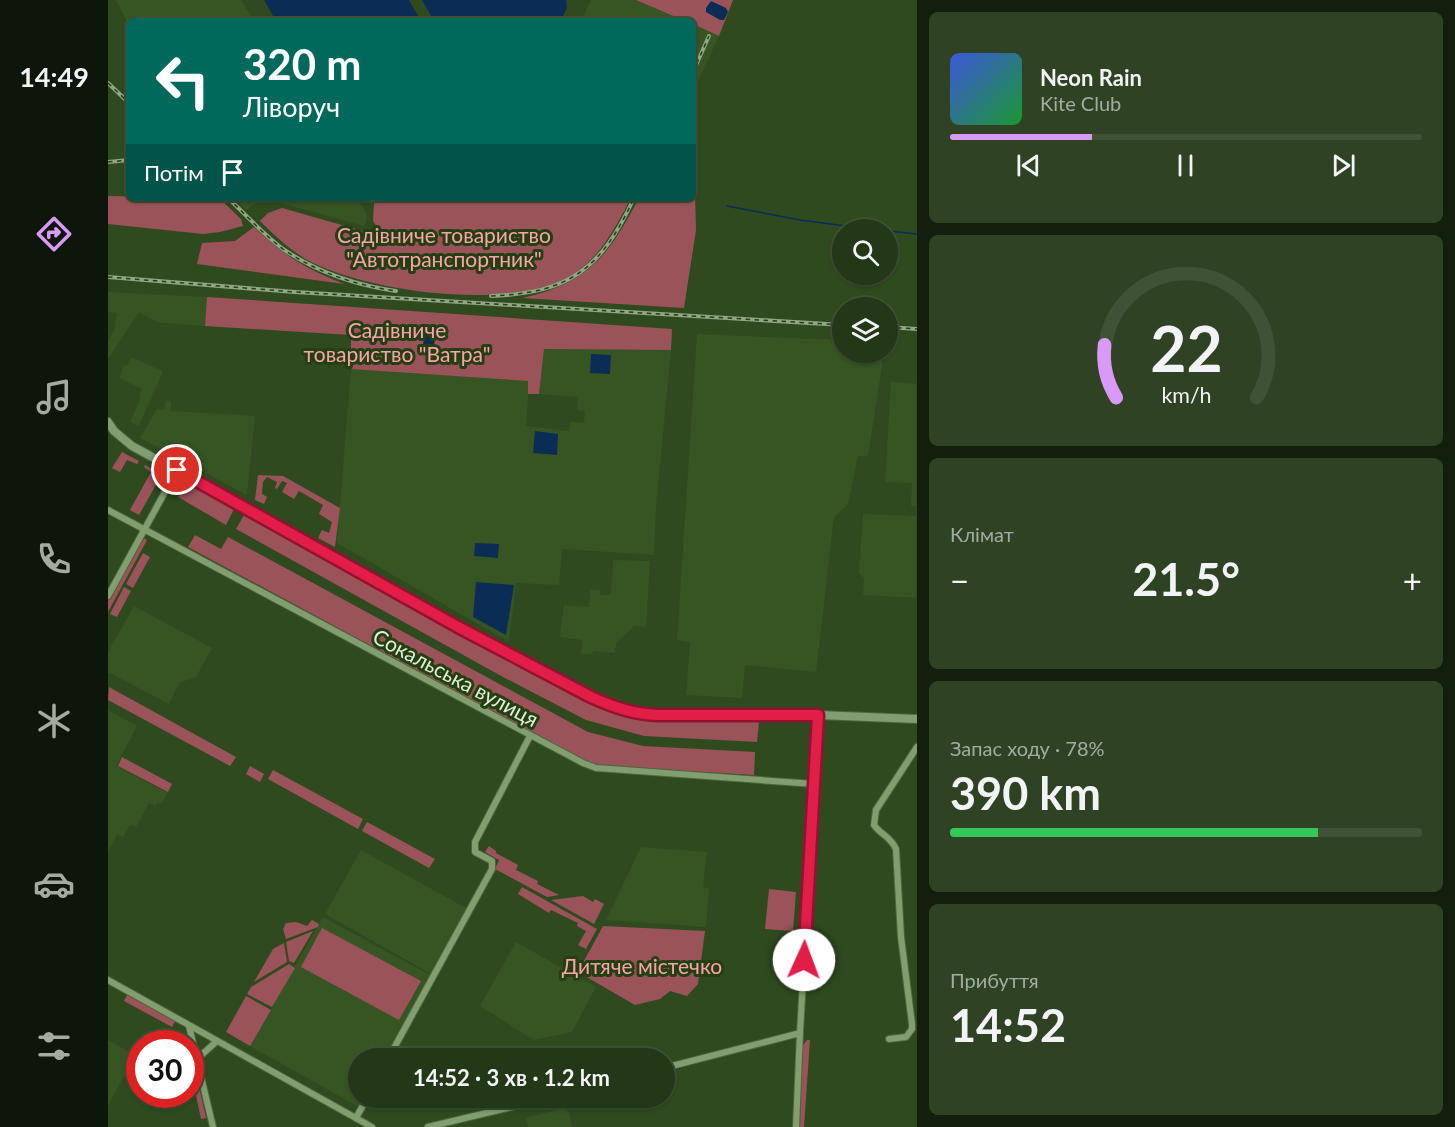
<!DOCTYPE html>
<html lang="uk">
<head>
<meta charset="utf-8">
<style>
	:root { --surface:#233817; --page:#2f4324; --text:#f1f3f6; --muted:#a3aca1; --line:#405236; --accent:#d99af7 }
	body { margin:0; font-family:Lato,sans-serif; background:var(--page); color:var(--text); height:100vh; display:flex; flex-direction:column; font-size:22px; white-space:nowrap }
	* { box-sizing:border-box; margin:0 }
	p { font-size:20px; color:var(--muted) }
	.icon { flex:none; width:33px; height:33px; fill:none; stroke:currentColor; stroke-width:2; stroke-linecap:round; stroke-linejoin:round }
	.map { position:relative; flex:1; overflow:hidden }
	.drawer { display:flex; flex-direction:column; gap:12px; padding:12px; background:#131f0d; width:538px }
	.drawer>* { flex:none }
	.top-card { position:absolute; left:18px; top:18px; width:570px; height:183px; border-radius:9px; box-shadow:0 2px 4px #0004,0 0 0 2px var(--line); background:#00695c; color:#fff; overflow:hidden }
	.buttons { position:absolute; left:724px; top:219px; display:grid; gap:12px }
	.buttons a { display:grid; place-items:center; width:66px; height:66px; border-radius:50%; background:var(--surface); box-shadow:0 2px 4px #0004,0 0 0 2px var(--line); font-size:30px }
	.speed { position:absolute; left:18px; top:1030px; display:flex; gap:12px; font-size:30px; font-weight:700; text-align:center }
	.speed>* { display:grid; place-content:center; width:78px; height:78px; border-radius:50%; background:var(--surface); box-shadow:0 2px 4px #0004,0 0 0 2px var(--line); line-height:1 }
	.speed .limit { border:9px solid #d22; background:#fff; color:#111 }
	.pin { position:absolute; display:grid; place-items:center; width:51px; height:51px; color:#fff; margin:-26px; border:3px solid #fff; border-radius:50%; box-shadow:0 2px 6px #0007 }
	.me { position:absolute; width:66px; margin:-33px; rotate:2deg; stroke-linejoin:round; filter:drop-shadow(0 0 4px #0008) }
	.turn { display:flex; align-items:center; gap:21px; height:126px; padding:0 18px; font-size:27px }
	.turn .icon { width:78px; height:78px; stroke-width:2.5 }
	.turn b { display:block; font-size:42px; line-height:51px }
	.then { display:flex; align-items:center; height:57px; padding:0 18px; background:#0003; gap:12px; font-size:22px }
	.big { font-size:45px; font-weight:700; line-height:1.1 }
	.drawer .card { flex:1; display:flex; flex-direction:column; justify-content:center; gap:9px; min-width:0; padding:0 21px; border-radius:9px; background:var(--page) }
	.drawer .dial { align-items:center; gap:0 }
	.dial svg { height:156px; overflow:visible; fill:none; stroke:var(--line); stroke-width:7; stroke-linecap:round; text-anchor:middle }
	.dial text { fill:var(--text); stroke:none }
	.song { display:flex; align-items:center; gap:18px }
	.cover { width:72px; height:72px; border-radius:9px; background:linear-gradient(135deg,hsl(230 70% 55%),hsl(130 70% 35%)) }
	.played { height:6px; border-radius:3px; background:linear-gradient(90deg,var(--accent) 30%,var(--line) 30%) }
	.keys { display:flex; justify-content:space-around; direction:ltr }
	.heat { display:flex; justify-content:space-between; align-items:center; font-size:33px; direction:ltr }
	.charge { height:9px; border-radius:4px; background:linear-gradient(90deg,#34c759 78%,var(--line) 0) }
	.trip { position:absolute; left:240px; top:1048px; width:327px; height:60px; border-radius:30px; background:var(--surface); box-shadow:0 2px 4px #0004,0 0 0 2px var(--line); font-weight:700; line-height:60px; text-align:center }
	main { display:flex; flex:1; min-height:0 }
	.tabs { display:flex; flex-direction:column; width:108px; justify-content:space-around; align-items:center; background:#0e1609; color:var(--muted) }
	.tabs .icon { width:42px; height:42px }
	.tabs .selected { color:var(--accent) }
	.tabs b { font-size:27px; color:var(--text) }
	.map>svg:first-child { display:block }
</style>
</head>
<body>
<main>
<nav class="tabs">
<b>14:49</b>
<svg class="icon selected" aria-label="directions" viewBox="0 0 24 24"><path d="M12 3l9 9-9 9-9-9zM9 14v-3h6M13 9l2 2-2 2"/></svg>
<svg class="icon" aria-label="music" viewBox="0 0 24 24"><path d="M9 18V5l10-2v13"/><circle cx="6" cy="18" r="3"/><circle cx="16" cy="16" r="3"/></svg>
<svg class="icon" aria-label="phone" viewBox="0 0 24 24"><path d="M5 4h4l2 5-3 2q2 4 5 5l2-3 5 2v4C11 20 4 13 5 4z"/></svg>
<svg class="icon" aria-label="climate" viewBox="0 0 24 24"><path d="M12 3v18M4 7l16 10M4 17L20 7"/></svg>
<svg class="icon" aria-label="car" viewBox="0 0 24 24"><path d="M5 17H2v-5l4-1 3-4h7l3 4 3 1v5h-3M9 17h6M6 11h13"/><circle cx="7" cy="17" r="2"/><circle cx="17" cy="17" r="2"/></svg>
<svg class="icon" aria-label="filters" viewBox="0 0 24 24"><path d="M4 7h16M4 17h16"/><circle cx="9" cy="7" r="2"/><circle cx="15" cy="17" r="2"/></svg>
</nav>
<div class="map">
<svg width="809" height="1127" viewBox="0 0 809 1127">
	<rect width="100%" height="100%" fill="#2f4a1f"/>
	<g fill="#365523">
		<path d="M8,0H133L146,21H21V26Z"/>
		<path d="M483,0H528L577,21H473Z"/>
		<path d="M585,24L611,36L585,92Z"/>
		<path d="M126,198H249L258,213L259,220L256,226L155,198L138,210Z"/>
		<path d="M0,292L99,297L97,326L49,322L31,312L0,359V340L7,329L9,313L0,312Z"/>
		<path d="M589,334L735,340V352L776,353L760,456H750L740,504L726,517L708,672L637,665L634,698L578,695L582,642L569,640Z"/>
		<path d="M436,349L563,350L548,507L546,555L454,549L451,585L408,583L401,642L229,543L243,369L421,381L418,426L461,431L462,422L476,423L477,411L469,410L470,397L431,394Z"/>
		<path d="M23,357L55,371L31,426L22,422L33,397L31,396L34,389L11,378L16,365L19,366Z"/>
		<path d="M783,382L808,384V506H803L804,483L777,482Z"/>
		<path d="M58,401L63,402V411L147,416L139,495L32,438L49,409L56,410Z"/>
		<path d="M755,514L808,516V598L755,595L756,578L751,573Z"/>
		<path d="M505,560L542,561L538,627L526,626L508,643L507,653L486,651L483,654H473L474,640L452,637L456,605L481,607L482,589L492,590V595H503Z"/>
		<path d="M26,606L104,648L88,677L71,683L61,704L0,672V652Z"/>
		<path d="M0,710L29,726L8,766L60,793L53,804L49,803L48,806L41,803L28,827L22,825L15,837L9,835L0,852Z"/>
		<path d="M533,847L599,852L595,887L601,888L598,927L498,920Z"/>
		<path d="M253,850L358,908L323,974L217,914Z"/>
		<path d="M215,917L322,975L277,1059H250V1098H256L251,1107L142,1046Z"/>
		<path d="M408,942L488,987L464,1032L426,1040L372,1006Z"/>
		<path d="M0,1040L27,1055L0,1106Z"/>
		<path d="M456,1108L461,1113L464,1127H420L418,1118Z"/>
	</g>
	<g fill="#9b535a">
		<path d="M528,0H625L611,36L585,24V21H577Z"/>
		<path d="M585,120L588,230L576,308L414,298C481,283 500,256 531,198H585Z"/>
		<path d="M0,196L111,198L133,219L135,226L112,232L95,234L0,224Z"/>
		<path d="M274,198H511L521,202C507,228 494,253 470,271C412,313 267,293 205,263C185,253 168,237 152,221L160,213L174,208L276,237L265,221L266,203Z"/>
		<path d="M146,227C177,256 196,268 236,284L89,264L94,243L127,241Z"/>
		<path d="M99,297L564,329L563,350L436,349L431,394H420V381L243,369V335L97,326Z"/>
		<path d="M14,452L31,461L29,464L19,460L12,472L4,468Z"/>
		<path d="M37,465L54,474L31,515L22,510L43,472L36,467Z"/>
		<path d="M150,475L175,476L232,508L227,547L210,538L214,530L221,533L224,522L211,514L215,505L191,491L186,499L174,492L179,483L174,481L169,489L167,488L169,482L159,477L155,482L154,494L159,497L156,504L147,500Z"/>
		<path d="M79,483L126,509L118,525L70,497Z"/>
		<path d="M136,515L486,703L534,718L651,722L649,742L536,736L478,720L395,677L128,529Z"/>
		<path d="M87,535L113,549L120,537L480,732L535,746L647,752L646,775L493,766L473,759L80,547Z"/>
		<path d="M34,537L39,540L0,612V601Z"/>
		<path d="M35,553L42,557L25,588L18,584Z"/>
		<path d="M16,587L23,591L9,617L2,614Z"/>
		<path d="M1,687L128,757L122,766L0,700Z"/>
		<path d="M14,757L64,784L60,792L10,766Z"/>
		<path d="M142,766L156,774L152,782L138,774Z"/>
		<path d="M165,770L255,819L250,829L160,779Z"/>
		<path d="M259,822L327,859L321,868L254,831Z"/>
		<path d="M381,846L388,851V853L410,865L408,870L430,881L429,884L451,895L439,897L387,869L391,860L377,852Z"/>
		<path d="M414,887L489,929L478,949L470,945L478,931L469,926L470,923L443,910L441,913L410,894Z"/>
		<path d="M661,889L688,892L685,931L657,929Z"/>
		<path d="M475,896L485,902L487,899L496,904L486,924L443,900Z"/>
		<path d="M204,920L211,924L210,927L178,939L175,929L178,923L188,922L199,926Z"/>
		<path d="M495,926L597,931L590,984L579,996L562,991L552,999L527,1005L470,972Z"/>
		<path d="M214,928L313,981L291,1020L193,967Z"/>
		<path d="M205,931L186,963L181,961L178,942Z"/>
		<path d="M176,943L179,962L146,982L165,949Z"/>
		<path d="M181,964L187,968L164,1007L139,994L143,987Z"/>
		<path d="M19,995L67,1021L64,1027L16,1001Z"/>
		<path d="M138,996L163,1010L142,1046L118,1032Z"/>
		<path d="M699,1040H702L696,1127H692L694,1047Z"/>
		<path d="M264,1046L277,1055L276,1059H257Z"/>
		<path d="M82,1047L98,1118L93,1119L83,1071Z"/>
	</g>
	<g fill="#0b2d55">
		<path d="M156,0H301L313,21H168Z"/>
		<path d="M314,0H458L459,7L453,21H326Z"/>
		<path d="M603,1L618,8L620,12L616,20H612L598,12V8Z"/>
		<path d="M317,325H328L326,347L315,346Z"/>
		<path d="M483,354L503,355L502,374L482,373Z"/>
		<path d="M427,431L450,434L449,455L425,453Z"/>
		<path d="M367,543L391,544L390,558L366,556Z"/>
		<path d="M368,582L406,585L398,635L365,617Z"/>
	</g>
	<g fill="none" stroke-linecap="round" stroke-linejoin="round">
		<g stroke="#0b2d55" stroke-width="1.5">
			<path d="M619,206L692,220L768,230"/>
			<path d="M780,231L809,234"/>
		</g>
		<defs>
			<g id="minor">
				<path d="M0,510L475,763L488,768L503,769L706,784"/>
				<path d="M0,596L69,470"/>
				<path d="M0,980L264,1127"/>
				<path d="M81,1026L105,1127"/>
				<path d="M781,1039L798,1037L804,1029V1024L793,937L788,849C782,836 773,835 766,825L768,810L809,747"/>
				<path d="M89,1059L109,1041"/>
				<path d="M280,1059L384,869V861L367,852V842L422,736"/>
				<path d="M556,1068L692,1033L710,715"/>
				<path d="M248,1118L259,1098"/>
				<path d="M320,1127L441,1098"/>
				<path d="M688,1127L692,1033"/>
			</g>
			<path id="tertiary" d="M0,422L6,431L24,446C177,529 328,616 483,697C505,706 525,714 549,715H710L809,719"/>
		</defs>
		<use href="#minor" stroke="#4e653e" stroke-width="8"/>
		<use href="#tertiary" stroke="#4e653e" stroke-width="10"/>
		<use href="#minor" stroke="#809e6f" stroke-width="6"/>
		<use href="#tertiary" stroke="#809e6f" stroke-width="8"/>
		<defs>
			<g id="rail">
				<path d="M585,72L601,36"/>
				<path d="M0,83L21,103"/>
				<path d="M0,162L21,160"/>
				<path d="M120,198C138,215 155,234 175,249C210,273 247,285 288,291"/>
				<path d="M0,277L187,292L735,325"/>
				<path d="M383,296C462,293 493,269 526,198"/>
				<path d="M780,327L809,329"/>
			</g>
		</defs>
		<use href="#rail" stroke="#91a685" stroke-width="4"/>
		<use href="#rail" stroke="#253f14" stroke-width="1.5" stroke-dasharray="4.5" stroke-linecap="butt"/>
	</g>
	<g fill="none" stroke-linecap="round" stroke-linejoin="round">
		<defs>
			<path id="route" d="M69,470L350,627L483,697C505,707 525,714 549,715H710L696,960"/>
		</defs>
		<use href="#route" stroke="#92132f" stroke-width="15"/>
		<use href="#route" stroke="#e11d48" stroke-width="10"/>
	</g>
	<g text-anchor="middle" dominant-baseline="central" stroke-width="6" stroke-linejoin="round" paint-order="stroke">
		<g font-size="21" fill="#fca3aa" stroke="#253f14">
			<text x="336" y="234">Садівниче товариство<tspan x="336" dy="24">"Автотранспортник"</tspan></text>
			<text x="289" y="329">Садівниче<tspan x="289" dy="24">товариство "Ватра"</tspan></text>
			<text x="534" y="965">Дитяче містечко</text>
		</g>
		<g font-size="21" fill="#deefd6" stroke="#253f14">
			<text transform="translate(348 677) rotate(28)">Сокальська вулиця</text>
		</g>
	</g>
</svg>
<div class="buttons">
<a><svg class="icon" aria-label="search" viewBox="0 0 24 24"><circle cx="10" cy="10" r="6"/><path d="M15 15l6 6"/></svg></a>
<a><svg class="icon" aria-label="layers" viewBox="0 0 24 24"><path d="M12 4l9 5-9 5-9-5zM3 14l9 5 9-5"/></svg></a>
</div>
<div class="speed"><div class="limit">30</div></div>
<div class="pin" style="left:69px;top:470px;background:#d93025"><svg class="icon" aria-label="arrive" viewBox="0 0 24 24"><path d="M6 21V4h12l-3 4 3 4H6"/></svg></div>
<svg class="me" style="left:696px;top:960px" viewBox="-20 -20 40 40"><circle r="19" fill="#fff"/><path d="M0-13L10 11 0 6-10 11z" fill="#e11d48"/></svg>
<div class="trip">14:52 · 3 хв · 1.2 km</div>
<div class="top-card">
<div class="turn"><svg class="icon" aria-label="left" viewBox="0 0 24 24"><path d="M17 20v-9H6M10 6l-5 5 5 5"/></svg><div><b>320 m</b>Ліворуч</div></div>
<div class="then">Потім<svg class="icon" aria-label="arrive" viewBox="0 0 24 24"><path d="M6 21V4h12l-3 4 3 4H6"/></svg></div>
</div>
</div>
<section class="drawer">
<div class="card">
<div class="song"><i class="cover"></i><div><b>Neon Rain</b><p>Kite Club</p></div></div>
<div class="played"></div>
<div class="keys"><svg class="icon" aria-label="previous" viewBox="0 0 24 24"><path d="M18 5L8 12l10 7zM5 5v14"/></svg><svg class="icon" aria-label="pause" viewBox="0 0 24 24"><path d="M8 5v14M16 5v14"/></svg><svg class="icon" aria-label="next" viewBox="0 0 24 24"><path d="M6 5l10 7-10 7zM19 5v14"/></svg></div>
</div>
<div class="card dial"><svg viewBox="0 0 100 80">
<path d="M14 69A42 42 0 1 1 86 69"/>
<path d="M14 69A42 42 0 0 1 8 42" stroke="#d99af7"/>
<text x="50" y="56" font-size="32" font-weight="700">22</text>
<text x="50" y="72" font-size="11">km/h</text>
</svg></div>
<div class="card"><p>Клімат</p>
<div class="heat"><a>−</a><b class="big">21.5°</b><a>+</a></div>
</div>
<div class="card"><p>Запас ходу · 78%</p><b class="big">390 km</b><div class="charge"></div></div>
<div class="card"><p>Прибуття</p><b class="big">14:52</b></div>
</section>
</main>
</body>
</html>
